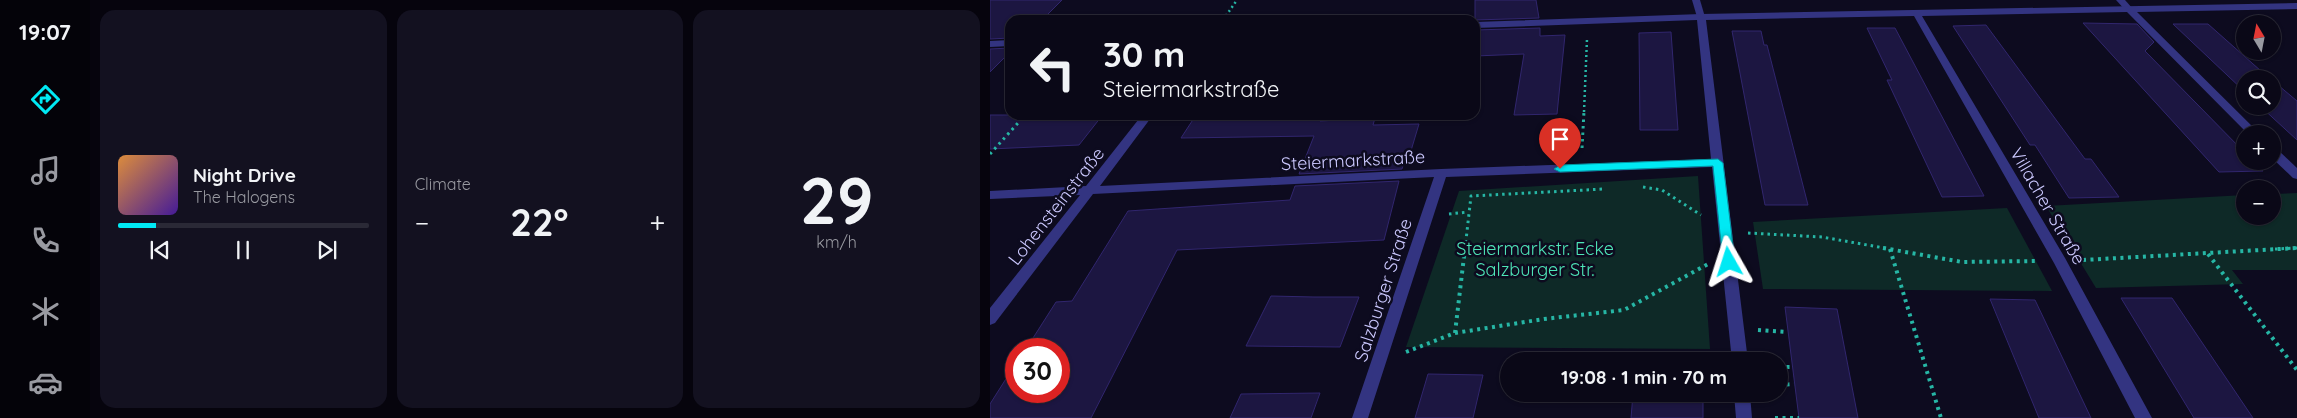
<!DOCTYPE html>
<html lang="en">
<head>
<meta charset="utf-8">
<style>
	:root { --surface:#0a0817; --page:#131120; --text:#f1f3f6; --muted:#999aa1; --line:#2a2936; --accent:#00e9f4 }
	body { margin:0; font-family:Quicksand,sans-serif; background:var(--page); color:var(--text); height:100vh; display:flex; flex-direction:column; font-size:19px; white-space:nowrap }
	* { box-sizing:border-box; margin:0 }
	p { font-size:16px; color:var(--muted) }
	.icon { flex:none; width:28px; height:28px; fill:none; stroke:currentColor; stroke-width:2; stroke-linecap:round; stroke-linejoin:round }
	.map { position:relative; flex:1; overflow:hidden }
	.sheet { display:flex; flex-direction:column; gap:10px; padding:10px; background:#06040d; width:900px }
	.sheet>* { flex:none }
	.top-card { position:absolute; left:15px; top:15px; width:475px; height:105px; border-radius:15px; box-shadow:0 1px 4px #0004,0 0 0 1px var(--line); background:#0a0817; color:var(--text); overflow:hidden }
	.needle { width:32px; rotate:350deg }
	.fabs { position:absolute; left:1246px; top:15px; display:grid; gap:10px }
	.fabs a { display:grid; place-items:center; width:45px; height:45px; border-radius:50%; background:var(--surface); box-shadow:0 1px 4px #0004,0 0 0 1px var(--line); font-size:25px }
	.speed { position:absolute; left:15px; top:338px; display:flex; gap:10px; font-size:25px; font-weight:700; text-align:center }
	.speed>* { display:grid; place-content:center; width:65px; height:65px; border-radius:50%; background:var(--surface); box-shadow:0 1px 4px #0004,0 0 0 1px var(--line); line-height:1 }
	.speed .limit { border:8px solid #d22; background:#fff; color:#111 }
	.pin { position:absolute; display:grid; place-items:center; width:42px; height:42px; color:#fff; margin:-51px -21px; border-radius:50% 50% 50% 0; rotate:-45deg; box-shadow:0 0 5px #0007 }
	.pin .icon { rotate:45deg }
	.me { position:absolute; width:55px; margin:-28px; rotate:354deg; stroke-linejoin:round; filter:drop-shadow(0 0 4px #0008) }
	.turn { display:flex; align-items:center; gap:18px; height:105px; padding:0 15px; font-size:22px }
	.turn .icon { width:65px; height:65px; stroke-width:2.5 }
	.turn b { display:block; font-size:35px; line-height:42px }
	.big { font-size:38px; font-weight:700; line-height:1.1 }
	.sheet .tile { flex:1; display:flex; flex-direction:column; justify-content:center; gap:8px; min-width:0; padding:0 18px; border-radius:15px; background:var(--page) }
	.sheet .dial { align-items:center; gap:0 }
	.dial b { font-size:65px; line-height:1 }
	.song { display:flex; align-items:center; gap:15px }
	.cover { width:60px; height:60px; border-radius:8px; background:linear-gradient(135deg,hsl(30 70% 55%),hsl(260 70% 35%)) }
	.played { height:5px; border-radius:2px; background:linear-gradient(90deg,var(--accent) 15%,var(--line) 15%) }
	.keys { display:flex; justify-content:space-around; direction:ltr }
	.heat { display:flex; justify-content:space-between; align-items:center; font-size:28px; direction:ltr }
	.sheet .tiles { flex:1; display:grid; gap:10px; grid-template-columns:repeat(3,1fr) }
	.trip { position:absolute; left:510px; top:352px; width:288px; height:50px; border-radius:25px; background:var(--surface); box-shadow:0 1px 4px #0004,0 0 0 1px var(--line); font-weight:700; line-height:50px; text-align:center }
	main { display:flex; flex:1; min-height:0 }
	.tab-bar { display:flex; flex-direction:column; width:90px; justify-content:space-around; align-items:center; background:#040309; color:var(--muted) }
	.tab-bar .icon { width:35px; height:35px }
	.tab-bar .current { color:var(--accent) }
	.tab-bar b { font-size:22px; color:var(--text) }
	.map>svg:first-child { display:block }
</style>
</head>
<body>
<main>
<nav class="tab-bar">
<b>19:07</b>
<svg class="icon current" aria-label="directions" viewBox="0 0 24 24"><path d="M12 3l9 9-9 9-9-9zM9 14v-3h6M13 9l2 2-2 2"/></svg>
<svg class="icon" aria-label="music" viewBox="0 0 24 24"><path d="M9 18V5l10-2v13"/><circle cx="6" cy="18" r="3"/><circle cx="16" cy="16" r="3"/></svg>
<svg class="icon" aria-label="phone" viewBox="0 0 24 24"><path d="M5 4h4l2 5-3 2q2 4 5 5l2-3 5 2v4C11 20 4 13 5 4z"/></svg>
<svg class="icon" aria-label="climate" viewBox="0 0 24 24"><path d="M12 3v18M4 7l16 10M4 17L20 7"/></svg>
<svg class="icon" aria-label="car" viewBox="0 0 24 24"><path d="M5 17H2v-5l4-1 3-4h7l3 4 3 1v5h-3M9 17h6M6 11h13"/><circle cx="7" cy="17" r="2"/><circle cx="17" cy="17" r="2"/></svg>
</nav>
<section class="sheet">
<div class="tiles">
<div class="tile">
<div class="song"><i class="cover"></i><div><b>Night Drive</b><p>The Halogens</p></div></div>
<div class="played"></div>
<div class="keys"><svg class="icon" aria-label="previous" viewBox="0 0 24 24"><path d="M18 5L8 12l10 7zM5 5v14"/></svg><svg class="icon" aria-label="pause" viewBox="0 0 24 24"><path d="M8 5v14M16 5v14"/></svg><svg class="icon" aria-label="next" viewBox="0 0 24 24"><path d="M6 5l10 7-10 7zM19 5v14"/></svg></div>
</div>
<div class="tile"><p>Climate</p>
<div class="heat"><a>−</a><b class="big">22°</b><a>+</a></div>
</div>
<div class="tile dial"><b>29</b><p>km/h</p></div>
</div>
</section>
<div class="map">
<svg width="1307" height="418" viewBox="0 0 1307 418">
	<rect width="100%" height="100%" fill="#0d0b1f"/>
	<g fill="#0e2927">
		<path d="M708,176L720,349L416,347L469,191Z"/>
		<path d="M1307,193V270H1242L1253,284L1106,288L1056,206L1255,195V216H1282L1283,194Z"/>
		<path d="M1017,208L1062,291L773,289L763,222Z"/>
	</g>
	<g fill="#1c1641" stroke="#31266e">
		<path d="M0,0H72L52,20H20V38L0,39Z"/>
		<path d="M485,0H546L549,18L485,20Z"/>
		<path d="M1093,23L1147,24L1164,42L1155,51L1255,153V161H1263L1273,171L1229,172Z"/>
		<path d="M1183,24H1218L1280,79H1255V92Z"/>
		<path d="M996,25L1095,159H1101L1129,197L1079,198L1045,145H1040L963,26Z"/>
		<path d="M550,28V36L575,35L567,114L524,115L534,54L485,56V30Z"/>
		<path d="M877,28H905L994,196L952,197L897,80H902Z"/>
		<path d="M742,31H771L774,45H777L818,205H775Z"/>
		<path d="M681,32L688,130H650L649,33Z"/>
		<path d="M20,48V52L0,72V49Z"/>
		<path d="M1282,80L1307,101V140L1270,106H1282Z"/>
		<path d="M0,115H78L75,118L111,117L89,145L0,149Z"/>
		<path d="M206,115H330V121L385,118L383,125L429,124L420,154H416L412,169L309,174L324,136L191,138Z"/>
		<path d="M409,181L394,240L187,250L101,418H0V404L26,363V391H69V349H36L66,302L82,301L138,211L300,200L305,186Z"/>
		<path d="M281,296L324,297H369L350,347L256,346Z"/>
		<path d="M1131,298H1182L1263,418H1204Z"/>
		<path d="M1000,299L1045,300L1101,418H1049Z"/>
		<path d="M795,307L847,309L868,418H809Z"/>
		<path d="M438,374L493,375L483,418H425Z"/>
		<path d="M330,393L321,418H240L251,394Z"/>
		<path d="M643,394H713V418H641Z"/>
	</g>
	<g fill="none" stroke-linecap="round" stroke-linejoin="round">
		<g stroke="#26b6a5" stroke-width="2.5" stroke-dasharray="2 3" stroke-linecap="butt">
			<path d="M233,20L247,0"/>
			<path d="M594,112L597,39"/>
		</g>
		<g stroke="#26b6a5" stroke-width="3" stroke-dasharray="2.5 4" stroke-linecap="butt">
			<path d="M592,148L594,111"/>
			<path d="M0,154L28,123"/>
			<path d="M653,187L672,190L711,215"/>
			<path d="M459,214L478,212"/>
			<path d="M758,233L832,237L900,249"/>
			<path d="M475,249L481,196L614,189"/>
			<path d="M1285,249L1307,248"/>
		</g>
		<g stroke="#26b6a5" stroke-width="4" stroke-dasharray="3 4.5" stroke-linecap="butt">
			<path d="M893,248L972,262L1047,261"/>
			<path d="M900,249L951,418"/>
			<path d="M1218,254L1307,370"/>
			<path d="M1093,260L1307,248"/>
			<path d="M768,330L797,332"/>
			<path d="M465,333L475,248"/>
			<path d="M416,352L465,333L554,319L634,310L718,264"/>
			<path d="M789,367H802"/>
			<path d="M789,385L804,384"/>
			<path d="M785,418H809"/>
		</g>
		<g fill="#333481" fill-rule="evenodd">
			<path d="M702,0H710L715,17L714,19L707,17Z"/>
			<path d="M1126,0H1135L1143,9L1136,11Z"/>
		</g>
		<g fill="#333481" fill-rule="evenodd">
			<path d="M1307,3V9L1147,12L1270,134H1258L1137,12L932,16L1075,258L1162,418H1145L1064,263L924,16L716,20L758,361H742L722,167L456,177L378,418H362L444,177L103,194L5,323L0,325V308L90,195L0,199V191L96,186L152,115H163L110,186L451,169L721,159L707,20L485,28V22L711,14Z"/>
			<path d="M20,40V46L0,47V41Z"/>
			<path d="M1282,147L1286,148L1307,168V179L1303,178L1282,158Z"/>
			<path d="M744,394H760L762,418H746Z"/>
		</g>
	</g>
	<path fill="#00e9f4" stroke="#00979f" d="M728,159L733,163L745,262L739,266L733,262L723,166L570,172L564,169L570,165Z"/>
	<g text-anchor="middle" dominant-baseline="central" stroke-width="5" stroke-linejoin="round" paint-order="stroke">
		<g font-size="18" fill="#ccc9ff" stroke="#0d0b1f">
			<text transform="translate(363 160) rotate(-3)">Steiermarkstraße</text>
			<text transform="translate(66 206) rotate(-52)">Lohensteinstraße</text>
			<text transform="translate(1058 206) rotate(60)">Villacher Straße</text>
			<text transform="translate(393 290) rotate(-72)">Salzburger Straße</text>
		</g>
		<g font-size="18" fill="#4ee5b7" stroke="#0d0b1f">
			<text x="545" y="248">Steiermarkstr. Ecke<tspan x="545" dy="21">Salzburger Str.</tspan></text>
		</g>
	</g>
</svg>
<div class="fabs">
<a><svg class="needle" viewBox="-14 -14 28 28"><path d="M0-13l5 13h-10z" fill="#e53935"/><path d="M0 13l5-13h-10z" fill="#999aa1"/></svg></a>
<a><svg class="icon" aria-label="search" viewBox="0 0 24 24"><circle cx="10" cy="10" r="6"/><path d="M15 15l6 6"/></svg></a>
<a>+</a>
<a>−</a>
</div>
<div class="speed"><div class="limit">30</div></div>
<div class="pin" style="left:570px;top:169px;background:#d93025"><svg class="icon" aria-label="arrive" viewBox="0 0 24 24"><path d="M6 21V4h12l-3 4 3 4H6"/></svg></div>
<svg class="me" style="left:739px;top:262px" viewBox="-20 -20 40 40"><path d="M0-17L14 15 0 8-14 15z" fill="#00e9f4" stroke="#fff" stroke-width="4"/></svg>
<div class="trip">19:08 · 1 min · 70 m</div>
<div class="top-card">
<div class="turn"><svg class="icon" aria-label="left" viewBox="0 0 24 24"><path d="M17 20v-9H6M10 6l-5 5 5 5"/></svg><div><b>30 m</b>Steiermarkstraße</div></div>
</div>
</div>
</main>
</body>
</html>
